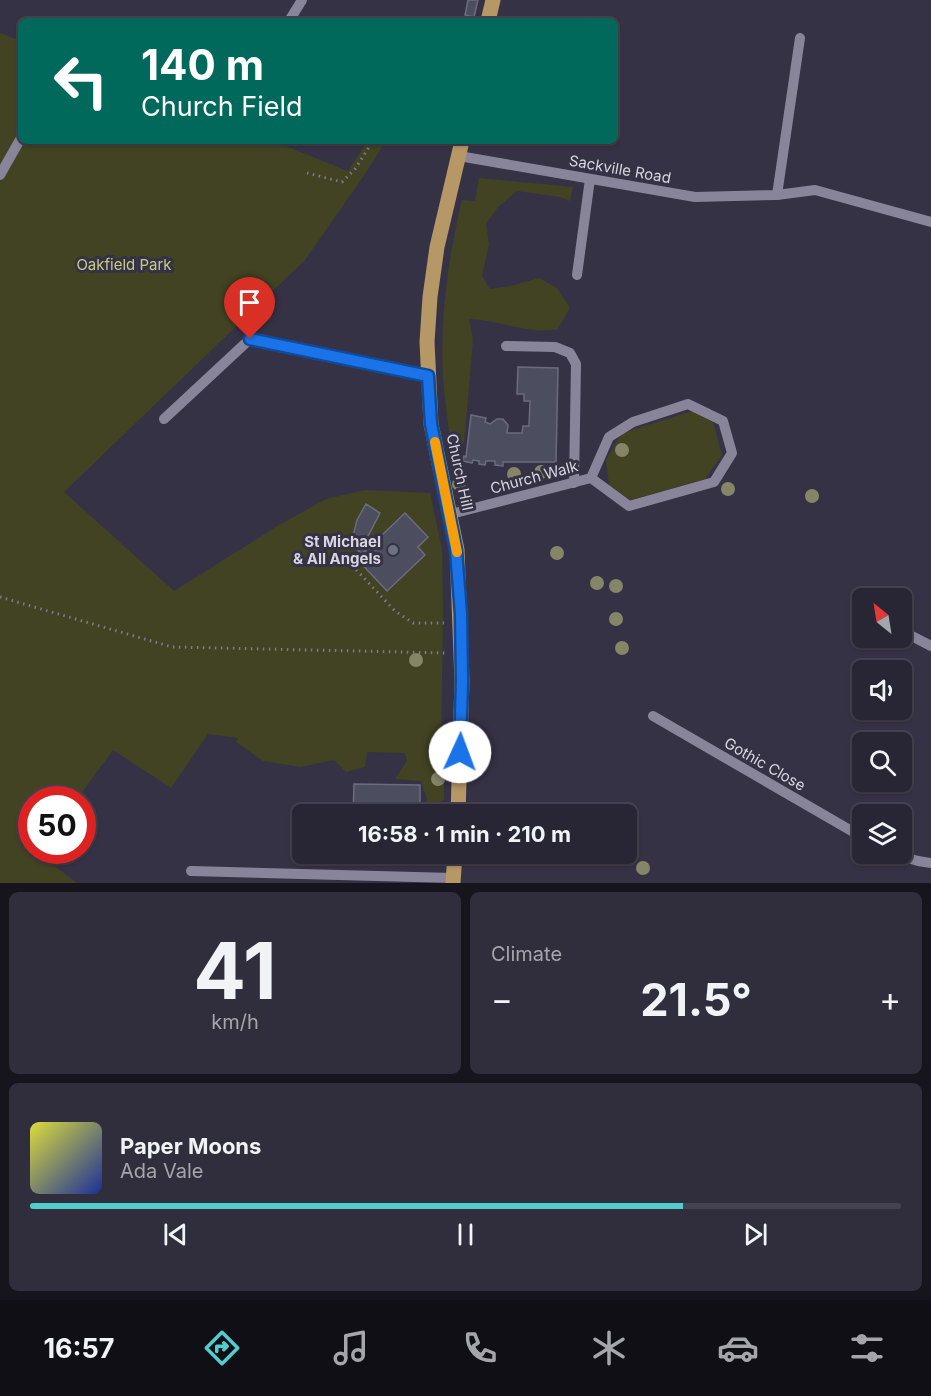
<!DOCTYPE html>
<html lang="en">
<head>
<meta charset="utf-8">
<style>
	:root { --surface:#282634; --page:#302e3c; --text:#f1f3f6; --muted:#a5a5ac; --line:#44434f; --accent:#52cdcf }
	body { margin:0; font-family:Inter,sans-serif; background:var(--page); color:var(--text); height:100vh; display:flex; flex-direction:column; font-size:22px; white-space:nowrap }
	* { box-sizing:border-box; margin:0 }
	p { font-size:20px; color:var(--muted) }
	.icon { flex:none; width:33px; height:33px; fill:none; stroke:currentColor; stroke-width:2; stroke-linecap:round; stroke-linejoin:round }
	.map { position:relative; height:883px; overflow:hidden }
	.drawer { display:flex; flex-direction:column; gap:9px; padding:9px; background:#16151d; flex:1 }
	.drawer>* { flex:none }
	.banner { position:absolute; left:18px; top:18px; width:600px; height:126px; border-radius:9px; box-shadow:0 2px 4px #0004,0 0 0 2px var(--line); background:#00695c; color:#fff; overflow:hidden }
	.needle { width:39px; rotate:330deg }
	.controls { position:absolute; left:852px; top:588px; display:grid; gap:12px }
	.controls a { display:grid; place-items:center; width:60px; height:60px; border-radius:9px; background:var(--surface); box-shadow:0 2px 4px #0004,0 0 0 2px var(--line); font-size:30px }
	.speed { position:absolute; left:18px; top:786px; display:flex; gap:12px; font-size:30px; font-weight:700; text-align:center }
	.speed>* { display:grid; place-content:center; width:78px; height:78px; border-radius:50%; background:var(--surface); box-shadow:0 2px 4px #0004,0 0 0 2px var(--line); line-height:1 }
	.speed .limit { border:9px solid #d22; background:#fff; color:#111 }
	.pin { position:absolute; display:grid; place-items:center; width:51px; height:51px; color:#fff; margin:-62px -26px; border-radius:50% 50% 50% 0; rotate:-45deg; box-shadow:0 0 6px #0007 }
	.pin .icon { rotate:45deg }
	.me { position:absolute; width:66px; margin:-33px; rotate:2deg; stroke-linejoin:round; filter:drop-shadow(0 0 4px #0008) }
	.turn { display:flex; align-items:center; gap:21px; height:126px; padding:0 24px; font-size:27px }
	.turn .icon { width:78px; height:78px; stroke-width:2.5 }
	.turn b { display:block; font-size:42px; line-height:51px }
	.big { font-size:45px; font-weight:700; line-height:1.1 }
	.drawer .widget { flex:1; display:flex; flex-direction:column; justify-content:center; gap:9px; min-width:0; padding:0 21px; border-radius:9px; background:var(--page) }
	.drawer .dial { align-items:center; gap:0 }
	.dial b { font-size:78px; line-height:1 }
	.song { display:flex; align-items:center; gap:18px }
	.cover { width:72px; height:72px; border-radius:9px; background:linear-gradient(135deg,hsl(60 70% 55%),hsl(230 70% 35%)) }
	.played { height:6px; border-radius:3px; background:linear-gradient(90deg,var(--accent) 75%,var(--line) 75%) }
	.keys { display:flex; justify-content:space-around; direction:ltr }
	.heat { display:flex; justify-content:space-between; align-items:center; font-size:33px; direction:ltr }
	.drawer .tiles { flex:1; display:grid; gap:9px; grid-template-columns:1fr 1fr }
	.widget:last-child { grid-column:span 2 }
	.trip { position:absolute; left:292px; top:804px; width:345px; height:60px; border-radius:9px; background:var(--surface); box-shadow:0 2px 4px #0004,0 0 0 2px var(--line); font-weight:700; line-height:60px; text-align:center }
	.menu { display:flex; height:96px; justify-content:space-around; align-items:center; background:#100f15; color:var(--muted) }
	.menu .icon { width:42px; height:42px }
	.menu .active { color:var(--accent) }
	.menu b { font-size:27px; color:var(--text) }
	.map>svg:first-child { display:block }
</style>
</head>
<body>
<div class="map">
<svg width="931" height="883" viewBox="0 0 931 883">
	<rect width="100%" height="100%" fill="#363245"/>
	<g fill="#414323" fill-rule="evenodd">
		<path d="M0,33L21,41V141H273L348,171L364,147L358,142L359,141H386L363,177L305,260L64,492L174,591L279,525L326,499L365,490L430,493L442,549L443,612L441,753L438,754L444,764V799L429,813L427,800L421,781L395,779L407,761L405,753L367,752L365,767L346,772L334,760L301,767L263,761L236,742L238,738L208,734L171,788L113,750L77,799L32,800V850L39,851L38,853L77,883H0ZM366,505L380,513L365,542L369,547L405,513L428,537L418,547L425,555L387,591L357,559L362,554L351,544Z"/>
		<path d="M479,178L573,187L570,201L560,197L517,191L498,207L486,224L489,244L482,276L490,289L510,286L539,278L557,288L570,308L558,329C528,335 499,320 469,319L473,339L467,411L464,441L458,457L463,492C452,484 452,454 450,440C448,419 444,398 443,377C440,317 448,258 462,200L475,201Z"/>
		<path d="M692,411L713,422L722,455L705,479L630,500L609,485L606,460L622,433Z"/>
	</g>
	<g fill="#4d4d60" stroke="#6b6b80" stroke-width="1.5">
		<path d="M468,0H478L474,17L465,15Z"/>
		<path d="M518,367L558,368L556,462H503V466L495,465V461H486L485,465L479,464V461L473,460L472,463L463,461L464,456L466,457L471,415L486,418L485,422L490,424L497,419H503L508,425L507,433H522L523,426H529L530,401H524V394H517Z"/>
		<path d="M366,504L380,513L365,542L369,547L362,554L351,544L357,520Z"/>
		<path d="M405,513L428,537L418,547L425,555L387,591L357,559Z"/>
		<path d="M354,784L420,785V814H353Z"/>
		<path d="M364,854H421V863L363,865Z"/>
	</g>
	<g fill="none" stroke-linecap="round" stroke-linejoin="round">
		<g stroke="#7e7b8b" stroke-width="3" stroke-dasharray="1.5 4.5" stroke-linecap="butt">
			<path d="M307,173L342,182L355,169L373,141"/>
			<path d="M348,561L395,611L413,623H444"/>
			<path d="M0,597L172,647L447,653"/>
		</g>
		<g stroke="#88859b" stroke-width="10">
			<path d="M289,21L302,0"/>
			<path d="M459,156L695,197L777,195L815,190L931,222"/>
			<path d="M0,175L21,138"/>
			<path d="M777,195L800,38"/>
			<path d="M577,275L590,179"/>
			<path d="M506,346L555,347L570,353L576,364L574,483"/>
			<path d="M164,419L250,339L428,376"/>
			<path d="M451,514L591,478L609,437L633,422L688,404L723,421L732,453L714,482L629,506L591,478"/>
			<path d="M902,631L931,646"/>
			<path d="M653,716L862,837"/>
			<path d="M894,854L918,861L931,863"/>
			<path d="M191,871L453,878"/>
		</g>
		<g stroke="#b69766" stroke-width="15">
			<path d="M488,21L493,0"/>
			<path d="M458,814L462,681L457,550L431,424L427,342L430,297L437,247L462,141"/>
			<path d="M453,883L455,854"/>
		</g>
	</g>
	<g fill="#858667">
		<circle cx="622" cy="450" r="7"/>
		<circle cx="541" cy="472" r="7"/>
		<circle cx="514" cy="474" r="7"/>
		<circle cx="459" cy="484" r="7"/>
		<circle cx="728" cy="489" r="7"/>
		<circle cx="812" cy="496" r="7"/>
		<circle cx="557" cy="553" r="7"/>
		<circle cx="597" cy="583" r="7"/>
		<circle cx="616" cy="586" r="7"/>
		<circle cx="616" cy="619" r="7"/>
		<circle cx="622" cy="648" r="7"/>
		<circle cx="416" cy="660" r="7"/>
		<circle cx="438" cy="779" r="7"/>
		<circle cx="643" cy="868" r="7"/>
	</g>
	<g fill="none" stroke-linecap="round" stroke-linejoin="round">
		<defs>
			<path id="route" d="M250,339L428,376L431,424L456,550L461,614L462,681L460,752"/>
		</defs>
		<use href="#route" stroke="#114b97" stroke-width="15"/>
		<use href="#route" stroke="#1a73e8" stroke-width="10"/>
		<path stroke="#f59e0b" stroke-width="10" d="M435,442L457,552"/>
	</g>
	<circle fill="#6b7280" stroke="#363245" stroke-width="2" cx="393" cy="550" r="6"/>
	<g text-anchor="middle" dominant-baseline="central" stroke-width="6" stroke-linejoin="round" paint-order="stroke">
		<g font-size="15" fill="#d6d5e0" stroke="#363245">
			<text transform="translate(620 169) rotate(10)">Sackville Road</text>
			<text transform="translate(460 472) rotate(78)">Church Hill</text>
			<text transform="translate(534 477) rotate(-15)">Church Walk</text>
			<text transform="translate(765 764) rotate(30)">Gothic Close</text>
		</g>
		<g font-size="15" fill="#c6cb82" stroke="#363245">
			<text x="124" y="264">Oakfield Park</text>
		</g>
		<g font-size="15" font-weight="bold" fill="#d6d5e0" stroke="#363245" text-anchor="end">
			<text x="381" y="541">St Michael<tspan x="381" dy="17">&amp; All Angels</tspan></text>
		</g>
	</g>
</svg>
<div class="controls">
<a><svg class="needle" viewBox="-14 -14 28 28"><path d="M0-13l5 13h-10z" fill="#e53935"/><path d="M0 13l5-13h-10z" fill="#a5a5ac"/></svg></a>
<a><svg class="icon" aria-label="sound" viewBox="0 0 24 24"><path d="M4 9h4l5-4v14l-5-4H4zM17 9q2 3 0 6"/></svg></a>
<a><svg class="icon" aria-label="search" viewBox="0 0 24 24"><circle cx="10" cy="10" r="6"/><path d="M15 15l6 6"/></svg></a>
<a><svg class="icon" aria-label="layers" viewBox="0 0 24 24"><path d="M12 4l9 5-9 5-9-5zM3 14l9 5 9-5"/></svg></a>
</div>
<div class="speed"><div class="limit">50</div></div>
<div class="pin" style="left:250px;top:339px;background:#d93025"><svg class="icon" aria-label="arrive" viewBox="0 0 24 24"><path d="M6 21V4h12l-3 4 3 4H6"/></svg></div>
<svg class="me" style="left:460px;top:752px" viewBox="-20 -20 40 40"><circle r="19" fill="#fff"/><path d="M0-13L10 11 0 6-10 11z" fill="#1a73e8"/></svg>
<div class="trip">16:58 · 1 min · 210 m</div>
<div class="banner">
<div class="turn"><svg class="icon" aria-label="left" viewBox="0 0 24 24"><path d="M17 20v-9H6M10 6l-5 5 5 5"/></svg><div><b>140 m</b>Church Field</div></div>
</div>
</div>
<section class="drawer">
<div class="tiles">
<div class="widget dial"><b>41</b><p>km/h</p></div>
<div class="widget"><p>Climate</p>
<div class="heat"><a>−</a><b class="big">21.5°</b><a>+</a></div>
</div>
<div class="widget">
<div class="song"><i class="cover"></i><div><b>Paper Moons</b><p>Ada Vale</p></div></div>
<div class="played"></div>
<div class="keys"><svg class="icon" aria-label="previous" viewBox="0 0 24 24"><path d="M18 5L8 12l10 7zM5 5v14"/></svg><svg class="icon" aria-label="pause" viewBox="0 0 24 24"><path d="M8 5v14M16 5v14"/></svg><svg class="icon" aria-label="next" viewBox="0 0 24 24"><path d="M6 5l10 7-10 7zM19 5v14"/></svg></div>
</div>
</div>
</section>
<nav class="menu">
<b>16:57</b>
<svg class="icon active" aria-label="directions" viewBox="0 0 24 24"><path d="M12 3l9 9-9 9-9-9zM9 14v-3h6M13 9l2 2-2 2"/></svg>
<svg class="icon" aria-label="music" viewBox="0 0 24 24"><path d="M9 18V5l10-2v13"/><circle cx="6" cy="18" r="3"/><circle cx="16" cy="16" r="3"/></svg>
<svg class="icon" aria-label="phone" viewBox="0 0 24 24"><path d="M5 4h4l2 5-3 2q2 4 5 5l2-3 5 2v4C11 20 4 13 5 4z"/></svg>
<svg class="icon" aria-label="climate" viewBox="0 0 24 24"><path d="M12 3v18M4 7l16 10M4 17L20 7"/></svg>
<svg class="icon" aria-label="car" viewBox="0 0 24 24"><path d="M5 17H2v-5l4-1 3-4h7l3 4 3 1v5h-3M9 17h6M6 11h13"/><circle cx="7" cy="17" r="2"/><circle cx="17" cy="17" r="2"/></svg>
<svg class="icon" aria-label="filters" viewBox="0 0 24 24"><path d="M4 7h16M4 17h16"/><circle cx="9" cy="7" r="2"/><circle cx="15" cy="17" r="2"/></svg>
</nav>
</body>
</html>
